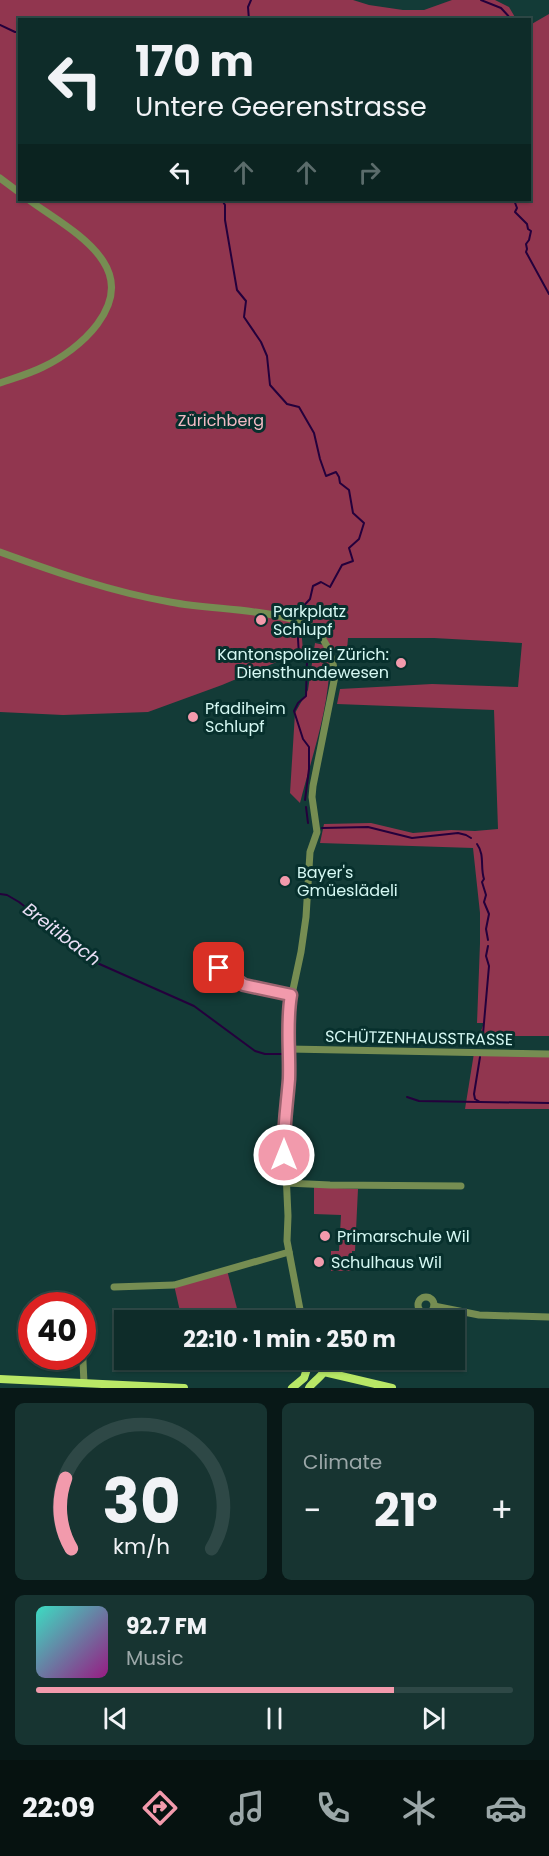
<!DOCTYPE html>
<html lang="en">
<head>
<meta charset="utf-8">
<style>
	:root { --surface:#0e2c29; --page:#173431; --text:#f1f3f6; --muted:#9ba7a8; --line:#2e4846; --accent:#f29aac }
	body { margin:0; font-family:Poppins,sans-serif; background:var(--page); color:var(--text); height:100vh; display:flex; flex-direction:column; font-size:22px; white-space:nowrap }
	* { box-sizing:border-box; margin:0 }
	p { font-size:20px; color:var(--muted) }
	.icon { flex:none; width:33px; height:33px; fill:none; stroke:currentColor; stroke-width:2; stroke-linecap:round; stroke-linejoin:round }
	.map { position:relative; height:1388px; overflow:hidden }
	.sheet { display:flex; flex-direction:column; gap:15px; padding:15px; background:#081817; flex:1 }
	.sheet>* { flex:none }
	.hud { position:absolute; left:18px; top:18px; width:513px; height:183px; border-radius:0px; box-shadow:0 2px 4px #0004,0 0 0 2px var(--line); background:#0e2c29; color:var(--text); overflow:hidden }
	.speed { position:absolute; left:18px; top:1292px; display:flex; gap:12px; font-size:30px; font-weight:700; text-align:center }
	.speed>* { display:grid; place-content:center; width:78px; height:78px; border-radius:50%; background:var(--surface); box-shadow:0 2px 4px #0004,0 0 0 2px var(--line); line-height:1 }
	.speed .limit { border:9px solid #d22; background:#fff; color:#111 }
	.pin { position:absolute; display:grid; place-items:center; width:51px; height:51px; color:#fff; margin:-26px; border-radius:12px; box-shadow:0 3px 9px #0006 }
	.me { position:absolute; width:66px; margin:-33px; rotate:0deg; stroke-linejoin:round; filter:drop-shadow(0 0 4px #0008) }
	.turn { display:flex; align-items:center; gap:21px; height:126px; padding:0 18px; font-size:27px }
	.turn .icon { width:78px; height:78px; stroke-width:2.5 }
	.turn b { display:block; font-size:42px; line-height:51px }
	.lanes { display:flex; align-items:center; height:57px; padding:0 18px; background:#0003; justify-content:center; gap:30px; direction:ltr }
	.lanes .off { opacity:.35 }
	.big { font-size:45px; font-weight:700; line-height:1.1 }
	.sheet .widget { flex:1; display:flex; flex-direction:column; justify-content:center; gap:9px; min-width:0; padding:0 21px; border-radius:9px; background:var(--page) }
	.sheet .dial { align-items:center; gap:0 }
	.dial svg { height:156px; overflow:visible; fill:none; stroke:var(--line); stroke-width:7; stroke-linecap:round; text-anchor:middle }
	.dial text { fill:var(--text); stroke:none }
	.song { display:flex; align-items:center; gap:18px }
	.cover { width:72px; height:72px; border-radius:9px; background:linear-gradient(135deg,hsl(170 70% 55%),hsl(310 70% 35%)) }
	.played { height:6px; border-radius:3px; background:linear-gradient(90deg,var(--accent) 75%,var(--line) 75%) }
	.keys { display:flex; justify-content:space-around; direction:ltr }
	.heat { display:flex; justify-content:space-between; align-items:center; font-size:33px; direction:ltr }
	.sheet .tiles { flex:1; display:grid; gap:15px; grid-template-columns:1fr 1fr }
	.widget:last-child { grid-column:span 2 }
	.trip { position:absolute; left:114px; top:1310px; width:351px; height:60px; border-radius:0px; background:var(--surface); box-shadow:0 2px 4px #0004,0 0 0 2px var(--line); font-weight:700; line-height:60px; text-align:center }
	.tabs { display:flex; height:96px; justify-content:space-around; align-items:center; background:#061210; color:var(--muted) }
	.tabs .icon { width:42px; height:42px }
	.tabs .current { color:var(--accent) }
	.tabs b { font-size:27px; color:var(--text) }
	.map>svg:first-child { display:block }
</style>
</head>
<body>
<div class="map">
<svg width="549" height="1388" viewBox="0 0 549 1388">
	<rect width="100%" height="100%" fill="#133b37"/>
	<g fill="#91364f">
		<path d="M0,0H353L369,5L403,10H424L452,0H495L509,7L516,19L20,20V200H530V25L549,14V1036H486L478,1039L484,1023H477L480,943V913L473,848L320,843L324,824L371,823L413,833L451,830L475,831L498,829L494,710L337,704L340,689L432,684L518,687L522,643L434,638H348L347,650L329,649C333,699 312,755 300,803L290,793L295,713L308,690L315,643L324,645L311,631L301,626L303,651L222,685L148,712L63,715L0,712Z"/>
		<path d="M474,1053L549,1054V1109H465Z"/>
		<path d="M314,1187L358,1189L355,1251H352V1271H331V1251H339L341,1215L314,1214Z"/>
		<path d="M227,1270L240,1320H182L174,1285Z"/>
	</g>
	<g fill="none" stroke-linecap="round" stroke-linejoin="round">
		<g stroke="#24003c" stroke-width="2">
			<path d="M481,0L501,8L512,20"/>
			<path d="M249,20L248,7L251,0"/>
			<path d="M0,25L15,32H20"/>
			<path d="M530,126V134"/>
			<path d="M222,200L225,205V220L237,290L246,301L244,317L261,342L267,356L270,385L287,404L299,407L314,433L320,459L326,476L336,472L339,477L340,483L349,490L353,513L364,523L359,539L349,548L353,561L342,565L330,587L321,582L313,586L310,599L298,612"/>
			<path d="M514,200L517,208L515,212L527,224L528,229L531,231L529,240L526,244L527,249L526,252L549,294"/>
			<path d="M297,623L299,655L307,660L306,696L298,703L294,711L303,739L309,747V769L305,800"/>
			<path d="M306,807L308,823"/>
			<path d="M322,828L368,827L412,838L458,833L466,835L471,838"/>
			<path d="M477,844C485,855 480,867 484,879L482,882L486,895L484,902L489,914L486,929L488,940"/>
			<path d="M0,894L7,895L19,902L95,962L194,1006L255,1051L265,1054H282"/>
			<path d="M483,1034L489,966L486,956L488,946"/>
			<path d="M407,1097L419,1101L549,1103"/>
			<path d="M480,1102L475,1099L474,1094L480,1057"/>
		</g>
		<g stroke="#768d52" stroke-width="7">
			<path d="M0,178L20,193"/>
			<path d="M0,383C14,378 29,374 43,367C79,350 132,305 103,261C87,236 52,217 29,200"/>
			<path d="M0,552C55,572 112,592 170,602C206,609 243,608 278,616C289,618 299,620 309,625C326,637 333,656 335,676L313,786L312,797L317,832L310,852L306,917L301,952L288,1013L289,1080L284,1129L288,1216L287,1241L302,1320"/>
			<path d="M200,957L244,985L291,995"/>
			<path d="M289,1049L549,1054"/>
			<path d="M287,1183L330,1185L461,1186"/>
			<path d="M114,1287L174,1285L289,1252"/>
			<circle cx="426" cy="1305" r="8"/>
			<path d="M434,1306L479,1315L549,1317"/>
			<path d="M82,1340L84,1383"/>
		</g>
		<g stroke="#b8e766" stroke-width="8">
			<path d="M324,1372L392,1388"/>
			<path d="M0,1379L184,1388"/>
			<path d="M292,1388L304,1378L309,1363C313,1361 315,1359 319,1361C337,1368 312,1381 309,1388"/>
		</g>
	</g>
	<g fill="none" stroke-linecap="round" stroke-linejoin="round">
		<defs>
			<path id="route" d="M219,968L244,985L291,995C286,1023 290,1051 289,1079C287,1105 283,1129 284,1155"/>
		</defs>
		<use href="#route" stroke="#9d6470" stroke-width="15"/>
		<use href="#route" stroke="#f29aac" stroke-width="10"/>
	</g>
	<g fill="#f29aac" stroke="#07302d" stroke-width="2">
		<circle cx="261" cy="620" r="6"/>
		<circle cx="401" cy="663" r="6"/>
		<circle cx="193" cy="717" r="6"/>
		<circle cx="285" cy="881" r="6"/>
		<circle cx="325" cy="1236" r="6"/>
		<circle cx="319" cy="1262" r="6"/>
	</g>
	<g text-anchor="middle" dominant-baseline="central" stroke-width="6" stroke-linejoin="round" paint-order="stroke">
		<g font-size="16" fill="#f1b9c3" stroke="#07302d">
			<text x="221" y="420">Zürichberg</text>
		</g>
		<g font-size="16" fill="#d5f8f3" stroke="#07302d" text-anchor="start">
			<text x="273" y="611">Parkplatz<tspan x="273" dy="18">Schlupf</tspan></text>
			<text x="389" y="654" text-anchor="end">Kantonspolizei Zürich:<tspan x="389" dy="18">Diensthundewesen</tspan></text>
			<text x="205" y="708">Pfadiheim<tspan x="205" dy="18">Schlupf</tspan></text>
			<text x="297" y="872">Bayer's<tspan x="297" dy="18">Gmüeslädeli</tspan></text>
			<text x="337" y="1236">Primarschule Wil</text>
			<text x="331" y="1262">Schulhaus Wil</text>
		</g>
		<g font-size="16" fill="#d5f8f3" stroke="#07302d">
			<text transform="translate(419 1038) rotate(1)">SCHÜTZENHAUSSTRASSE</text>
		</g>
		<g font-size="18" font-style="italic" fill="#eadff6" stroke="#07302d">
			<text transform="translate(62 934) rotate(37)">Breitibach</text>
		</g>
	</g>
</svg>
<div class="speed"><div class="limit">40</div></div>
<div class="pin" style="left:219px;top:968px;background:#d93025"><svg class="icon" aria-label="arrive" viewBox="0 0 24 24"><path d="M6 21V4h12l-3 4 3 4H6"/></svg></div>
<svg class="me" style="left:284px;top:1155px" viewBox="-20 -20 40 40"><circle r="17" fill="#f29aac" stroke="#fff" stroke-width="3"/><path d="M0-11L8 9 0 5-8 9z" fill="#fff"/></svg>
<div class="trip">22:10 · 1 min · 250 m</div>
<div class="hud">
<div class="turn"><svg class="icon" aria-label="left" viewBox="0 0 24 24"><path d="M17 20v-9H6M10 6l-5 5 5 5"/></svg><div><b>170 m</b>Untere Geerenstrasse</div></div>
<div class="lanes"><svg class="icon" aria-label="left" viewBox="0 0 24 24"><path d="M17 20v-9H6M10 6l-5 5 5 5"/></svg><svg class="icon off" aria-label="ahead" viewBox="0 0 24 24"><path d="M12 20V5M6 11l6-6 6 6"/></svg><svg class="icon off" aria-label="ahead" viewBox="0 0 24 24"><path d="M12 20V5M6 11l6-6 6 6"/></svg><svg class="icon off" aria-label="right" viewBox="0 0 24 24"><path d="M7 20v-9h11M14 6l5 5-5 5"/></svg></div>
</div>
</div>
<section class="sheet">
<div class="tiles">
<div class="widget dial"><svg viewBox="0 0 100 80">
<path d="M14 69A42 42 0 1 1 86 69"/>
<path d="M14 69A42 42 0 0 1 11 33" stroke="#f29aac"/>
<text x="50" y="56" font-size="32" font-weight="700">30</text>
<text x="50" y="72" font-size="11">km/h</text>
</svg></div>
<div class="widget"><p>Climate</p>
<div class="heat"><a>−</a><b class="big">21°</b><a>+</a></div>
</div>
<div class="widget">
<div class="song"><i class="cover"></i><div><b>92.7 FM</b><p>Music</p></div></div>
<div class="played"></div>
<div class="keys"><svg class="icon" aria-label="previous" viewBox="0 0 24 24"><path d="M18 5L8 12l10 7zM5 5v14"/></svg><svg class="icon" aria-label="pause" viewBox="0 0 24 24"><path d="M8 5v14M16 5v14"/></svg><svg class="icon" aria-label="next" viewBox="0 0 24 24"><path d="M6 5l10 7-10 7zM19 5v14"/></svg></div>
</div>
</div>
</section>
<nav class="tabs">
<b>22:09</b>
<svg class="icon current" aria-label="directions" viewBox="0 0 24 24"><path d="M12 3l9 9-9 9-9-9zM9 14v-3h6M13 9l2 2-2 2"/></svg>
<svg class="icon" aria-label="music" viewBox="0 0 24 24"><path d="M9 18V5l10-2v13"/><circle cx="6" cy="18" r="3"/><circle cx="16" cy="16" r="3"/></svg>
<svg class="icon" aria-label="phone" viewBox="0 0 24 24"><path d="M5 4h4l2 5-3 2q2 4 5 5l2-3 5 2v4C11 20 4 13 5 4z"/></svg>
<svg class="icon" aria-label="climate" viewBox="0 0 24 24"><path d="M12 3v18M4 7l16 10M4 17L20 7"/></svg>
<svg class="icon" aria-label="car" viewBox="0 0 24 24"><path d="M5 17H2v-5l4-1 3-4h7l3 4 3 1v5h-3M9 17h6M6 11h13"/><circle cx="7" cy="17" r="2"/><circle cx="17" cy="17" r="2"/></svg>
</nav>
</body>
</html>
